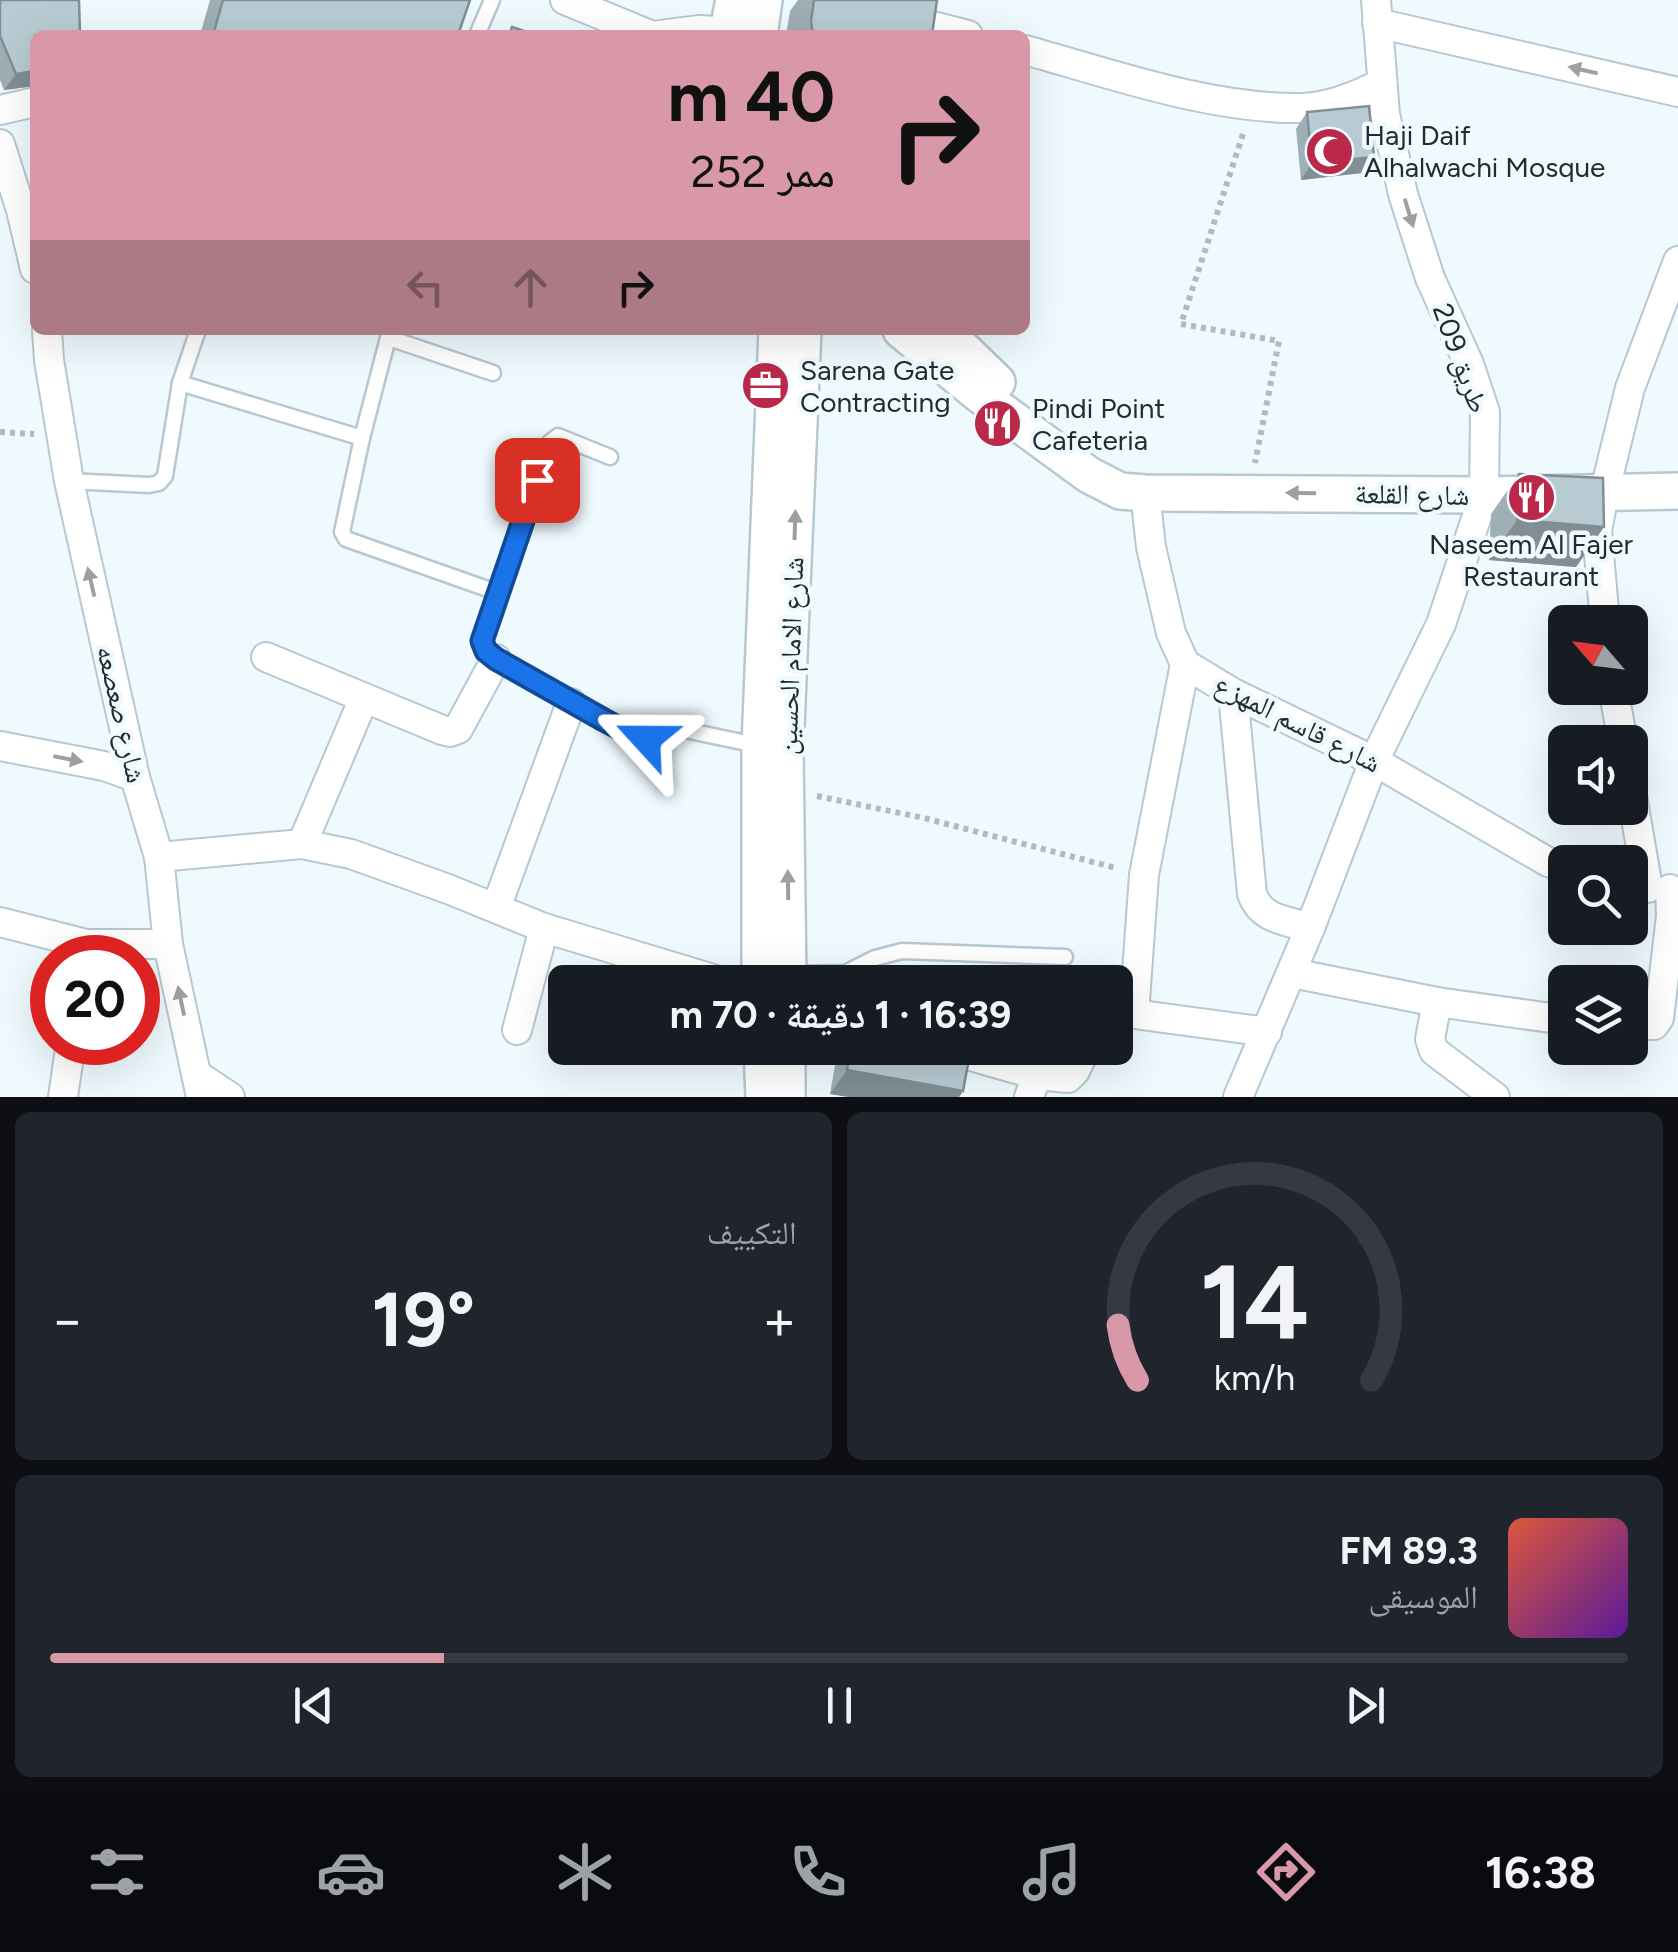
<!DOCTYPE html>
<html lang="ar">
<head>
<meta charset="utf-8">
<style>
	:root { --surface:#171b24; --page:#20242c; --text:#f1f3f6; --muted:#9ea1a6; --line:#363941; --accent:#d898a8 }
	body { margin:0; font-family:Figtree,"Noto Naskh Arabic",sans-serif; background:var(--page); color:var(--text); direction:rtl; height:100vh; display:flex; flex-direction:column; font-size:38px; white-space:nowrap }
	* { box-sizing:border-box; margin:0 }
	p { font-size:32px; color:var(--muted) }
	.icon { flex:none; width:55px; height:55px; fill:none; stroke:currentColor; stroke-width:2; stroke-linecap:round; stroke-linejoin:round }
	.map { position:relative; height:1097px; overflow:hidden; direction:ltr }
	.details { display:flex; flex-direction:column; gap:15px; padding:15px; background:#0d0f14; flex:1 }
	.details>* { flex:none }
	.guide { position:absolute; left:30px; top:30px; width:1000px; height:305px; border-radius:15px; box-shadow:0 10px 40px #0002; direction:rtl; background:#d898a8; color:#111; overflow:hidden }
	.needle { width:65px; rotate:298deg }
	.tools { position:absolute; left:1548px; top:605px; display:grid; gap:20px }
	.tools a { display:grid; place-items:center; width:100px; height:100px; border-radius:15px; background:var(--surface); box-shadow:0 10px 40px #0002; font-size:50px }
	.speed { position:absolute; left:30px; top:935px; display:flex; gap:20px; font-size:50px; font-weight:700; text-align:center }
	.speed>* { display:grid; place-content:center; width:130px; height:130px; border-radius:50%; background:var(--surface); box-shadow:0 10px 40px #0002; line-height:1 }
	.speed .limit { border:15px solid #d22; background:#fff; color:#111 }
	.pin { position:absolute; display:grid; place-items:center; width:85px; height:85px; color:#fff; margin:-42px; border-radius:20px; box-shadow:0 5px 15px #0006 }
	.me { position:absolute; width:110px; margin:-55px; rotate:294deg; stroke-linejoin:round; filter:drop-shadow(0 0 8px #0008) }
	.turn { display:flex; align-items:center; gap:35px; height:210px; padding:0 30px; font-size:45px }
	.turn .icon { width:130px; height:130px; stroke-width:2.5 }
	.turn b { display:block; font-size:70px; line-height:85px }
	.lanes { display:flex; align-items:center; height:95px; padding:0 30px; background:#0003; justify-content:center; gap:50px; direction:ltr }
	.lanes .off { opacity:.35 }
	.big { font-size:75px; font-weight:700; line-height:1.1 }
	.details .tile { flex:1; display:flex; flex-direction:column; justify-content:center; gap:15px; min-width:0; padding:0 35px; border-radius:15px; background:var(--page) }
	.details .dial { align-items:center; gap:0 }
	.dial svg { height:260px; overflow:visible; fill:none; stroke:var(--line); stroke-width:7; stroke-linecap:round; text-anchor:middle }
	.dial text { fill:var(--text); stroke:none }
	.song { display:flex; align-items:center; gap:30px }
	.cover { width:120px; height:120px; border-radius:15px; background:linear-gradient(135deg,hsl(10 70% 55%),hsl(270 70% 35%)) }
	.played { height:10px; border-radius:5px; background:linear-gradient(90deg,var(--accent) 25%,var(--line) 25%) }
	.keys { display:flex; justify-content:space-around; direction:ltr }
	.heat { display:flex; justify-content:space-between; align-items:center; font-size:55px; direction:ltr }
	.details .tiles { flex:1; display:grid; gap:15px; grid-template-columns:1fr 1fr }
	.tile:last-child { grid-column:span 2 }
	.trip { position:absolute; left:548px; top:965px; width:585px; height:100px; border-radius:15px; background:var(--surface); box-shadow:0 10px 40px #0002; font-weight:700; line-height:100px; text-align:center; direction:rtl }
	.tabs { display:flex; height:160px; justify-content:space-around; align-items:center; background:#090b0e; color:var(--muted) }
	.tabs .icon { width:70px; height:70px }
	.tabs .current { color:var(--accent) }
	.tabs b { font-size:45px; color:var(--text) }
	.map>svg:first-child { display:block }
</style>
</head>
<body>
<div class="map">
<svg width="1678" height="1097" viewBox="0 0 1678 1097">
	<rect width="100%" height="100%" fill="#effaff"/>
	<g fill="none" stroke-linecap="round" stroke-linejoin="round">
		<defs>
			<g id="service">
				<path d="M477,35L492,0"/>
				<path d="M390,330L362,438L342,532L346,539L499,593"/>
				<path d="M389,338L493,373"/>
				<path d="M180,383L362,438"/>
				<path d="M610,457L558,436L550,442L482,641L486,651L496,659L636,737L646,739L661,725L761,746"/>
				<path d="M69,481L149,485L159,483L165,476L180,383L198,330"/>
				<path d="M789,974L845,973L875,958L902,951L1065,957"/>
			</g>
			<g id="minor">
				<path d="M565,0L650,35"/>
				<path d="M831,0L968,35"/>
				<path d="M1377,23L1678,92"/>
				<path d="M660,35L699,30L747,33"/>
				<path d="M1025,50C1112,74 1212,110 1303,108C1331,107 1357,96 1382,83"/>
				<path d="M0,110L35,102"/>
				<path d="M0,144L21,210L35,269"/>
				<path d="M47,330L49,360L69,481L135,777L159,857L168,944L201,1097"/>
				<path d="M1145,493L1151,547L1171,633L1185,664L1233,693L1374,761L1548,862L1565,868"/>
				<path d="M1605,622L1597,531L1604,494L1630,388L1678,261"/>
				<path d="M266,657L442,730L450,732L458,729L496,659"/>
				<path d="M1613,688L1623,742"/>
				<path d="M1233,693L1252,894C1261,920 1286,920 1310,928"/>
				<path d="M0,746L104,766L135,777"/>
				<path d="M1630,784L1648,888"/>
				<path d="M302,844L364,698"/>
				<path d="M159,857L302,844L351,854L448,889L544,928L723,982"/>
				<path d="M496,908L571,703"/>
				<path d="M0,922L86,944H168"/>
				<path d="M1292,973L1437,1002L1565,1020"/>
				<path d="M1437,1002L1430,1039L1434,1051L1495,1097"/>
				<path d="M1116,1014H1134L1267,1032"/>
				<path d="M1134,1014L1144,875L1185,664"/>
				<path d="M1630,1025H1654L1659,1018L1671,916L1670,889"/>
				<path d="M517,1030L544,928"/>
				<path d="M943,1048L1037,1075"/>
				<path d="M197,1075L230,1097"/>
				<path d="M63,1097L71,1042"/>
				<path d="M1029,1097L1037,1075L1068,1078L1075,1071L1086,1048"/>
				<path d="M1238,1097L1310,928L1374,761L1441,624L1484,495L1485,412L1469,364L1430,278L1403,194L1385,114L1376,0"/>
			</g>
			<g id="tertiary">
				<path d="M727,35L734,0"/>
				<path d="M759,35L764,0"/>
				<path d="M901,330L980,395L1089,475L1120,491L1145,493L1484,495L1678,491"/>
				<path d="M943,330L997,382"/>
				<path d="M760,982V746L777,330"/>
				<path d="M788,982L785,749L803,330"/>
				<path d="M762,1048L764,1097"/>
				<path d="M787,1048V1097"/>
			</g>
		</defs>
		<use href="#service" stroke="#b6c8d0" stroke-width="19"/>
		<use href="#minor" stroke="#b6c8d0" stroke-width="32"/>
		<use href="#tertiary" stroke="#b6c8d0" stroke-width="40"/>
		<g stroke="#b1bbbf" stroke-width="6" stroke-dasharray="5 5" stroke-linecap="butt">
			<path d="M1243,134L1181,324L1279,341L1255,463"/>
			<path d="M0,432L34,434"/>
			<path d="M817,796L924,818L1116,868"/>
		</g>
		<use href="#service" stroke="#fff" stroke-width="14"/>
		<use href="#minor" stroke="#fff" stroke-width="28"/>
		<use href="#tertiary" stroke="#fff" stroke-width="35"/>
	</g>
	<g fill="#9eafb5">
		<path d="M0,0L35,86L4,90L0,80Z"/>
		<path d="M210,0H470L458,35H200Z"/>
		<path d="M798,0H937L932,35H786L790,11Z"/>
		<path d="M1307,112L1374,157L1362,173L1301,180L1296,129Z"/>
		<path d="M1519,474L1604,527L1576,567L1489,560L1491,514Z"/>
		<path d="M838,1048H922L920,1056L963,1091L959,1097H849L830,1094Z"/>
	</g>
	<g fill="#818e94">
		<path d="M35,71V86L4,90L16,74Z"/>
		<path d="M1374,157L1362,173L1301,180L1312,163Z"/>
		<path d="M1517,520L1604,527L1576,567L1489,560Z"/>
		<path d="M847,1070L963,1091L959,1097H849L830,1094Z"/>
	</g>
	<g fill="#b8cbd3" stroke="#818e94" stroke-width="2.5">
		<path d="M0,0H79L80,35H35V71L16,74L0,36Z"/>
		<path d="M223,0H470L458,35H213Z"/>
		<path d="M814,0H937L932,35H813L811,21Z"/>
		<path d="M512,27L536,35H509Z"/>
		<path d="M1369,106L1374,157L1312,163L1307,112Z"/>
		<path d="M1519,474L1603,478L1604,527L1517,520Z"/>
		<path d="M851,1048H922L920,1056L968,1064L963,1091L847,1070Z"/>
	</g>
	<defs><path id="oneway-solid" d="M-6-.8H1V-3.2L6.5 0L1 3.2V.8H-6Z" transform="scale(2.5)"/></defs>
	<g fill="#9ca0a1">
		<use href="#oneway-solid" transform="translate(1583 70) rotate(-167)"/>
		<use href="#oneway-solid" transform="translate(1409 213) rotate(73)"/>
		<use href="#oneway-solid" transform="translate(1301 493) rotate(-179)"/>
		<use href="#oneway-solid" transform="translate(795 525) rotate(-88)"/>
		<use href="#oneway-solid" transform="translate(91 582) rotate(-103)"/>
		<use href="#oneway-solid" transform="translate(68 759) rotate(11)"/>
		<use href="#oneway-solid" transform="translate(788 885) rotate(-91)"/>
		<use href="#oneway-solid" transform="translate(181 1001) rotate(-102)"/>
	</g>
	<g fill="none" stroke-linecap="round" stroke-linejoin="round">
		<defs>
			<path id="route" d="M537,480L482,641L486,651L496,659L604,720L636,737L646,739"/>
		</defs>
		<use href="#route" stroke="#114b97" stroke-width="25"/>
		<use href="#route" stroke="#1a73e8" stroke-width="18"/>
	</g>
	<defs>
		<symbol id="mosque-disc" viewBox="-11 -11 22 22"><circle r="9.5" fill="#ba2949" stroke="#effaff"/><path d="M3.5-4.9A6 6 0 1 0 3.5 4.9A5 5 0 1 1 3.5-4.9Z" fill="#fff"/></symbol>
		<symbol id="office-disc" viewBox="-11 -11 22 22"><circle r="9.5" fill="#ba2949" stroke="#effaff"/><path d="M-6-3h4V-5.5h4V-3h4V5H-6ZM-1-4.5V-3h2v-1.5ZM-6 0V1H6V0Z" fill="#fff"/></symbol>
		<symbol id="restaurant-disc" viewBox="-11 -11 22 22"><circle r="9.5" fill="#ba2949" stroke="#effaff"/><path d="M-5-6h1v4h1v-4h1v4h1v-4h1v5L-1.5 .5V6h-2V.5L-5-1ZM5-6V6H3V1.5H1.5Q1.5-4 5-6Z" fill="#fff"/></symbol>
	</defs>
	<g fill-rule="evenodd">
		<use href="#mosque-disc" x="1302" y="124" width="55" height="55"/>
		<use href="#office-disc" x="738" y="358" width="55" height="55"/>
		<use href="#restaurant-disc" x="970" y="396" width="55" height="55"/>
		<use href="#restaurant-disc" x="1504" y="470" width="55" height="55"/>
	</g>
	<g text-anchor="middle" dominant-baseline="central" stroke-width="9" stroke-linejoin="round" paint-order="stroke">
		<g font-size="28" fill="#232b2e" stroke="#effaff" text-anchor="start">
			<text x="1364" y="135">Haji Daif<tspan x="1364" dy="32">Alhalwachi Mosque</tspan></text>
			<text x="800" y="370">Sarena Gate<tspan x="800" dy="32">Contracting</tspan></text>
			<text x="1032" y="408">Pindi Point<tspan x="1032" dy="32">Cafeteria</tspan></text>
			<text x="1531" y="544" text-anchor="middle">Naseem Al Fajer<tspan x="1531" dy="32">Restaurant</tspan></text>
		</g>
		<g font-size="28" fill="#232b2e" stroke="#effaff">
			<text transform="translate(1461 358) rotate(70)">طريق 209</text>
			<text transform="translate(1412 494) rotate(1)">شارع القلعة</text>
			<text transform="translate(790 656) rotate(-88)">شارع الامام الحسين</text>
			<text transform="translate(122 714) rotate(77)">شارع صعصعه</text>
			<text transform="translate(1298 723) rotate(27)">شارع قاسم المهزع</text>
		</g>
	</g>
</svg>
<div class="tools">
<a><svg class="needle" viewBox="-14 -14 28 28"><path d="M0-13l5 13h-10z" fill="#e53935"/><path d="M0 13l5-13h-10z" fill="#9ea1a6"/></svg></a>
<a><svg class="icon" aria-label="sound" viewBox="0 0 24 24"><path d="M4 9h4l5-4v14l-5-4H4zM17 9q2 3 0 6"/></svg></a>
<a><svg class="icon" aria-label="search" viewBox="0 0 24 24"><circle cx="10" cy="10" r="6"/><path d="M15 15l6 6"/></svg></a>
<a><svg class="icon" aria-label="layers" viewBox="0 0 24 24"><path d="M12 4l9 5-9 5-9-5zM3 14l9 5 9-5"/></svg></a>
</div>
<div class="speed"><div class="limit">20</div></div>
<div class="pin" style="left:537px;top:480px;background:#d93025"><svg class="icon" aria-label="arrive" viewBox="0 0 24 24"><path d="M6 21V4h12l-3 4 3 4H6"/></svg></div>
<svg class="me" style="left:646px;top:739px" viewBox="-20 -20 40 40"><path d="M0-17L14 15 0 8-14 15z" fill="#1a73e8" stroke="#fff" stroke-width="4"/></svg>
<div class="trip">16:39 · 1 دقيقة · 70 m</div>
<div class="guide">
<div class="turn"><svg class="icon" aria-label="right" viewBox="0 0 24 24"><path d="M7 20v-9h11M14 6l5 5-5 5"/></svg><div><b>40 m</b>ممر 252</div></div>
<div class="lanes"><svg class="icon off" aria-label="left" viewBox="0 0 24 24"><path d="M17 20v-9H6M10 6l-5 5 5 5"/></svg><svg class="icon off" aria-label="ahead" viewBox="0 0 24 24"><path d="M12 20V5M6 11l6-6 6 6"/></svg><svg class="icon" aria-label="right" viewBox="0 0 24 24"><path d="M7 20v-9h11M14 6l5 5-5 5"/></svg></div>
</div>
</div>
<section class="details">
<div class="tiles">
<div class="tile dial"><svg viewBox="0 0 100 80">
<path d="M14 69A42 42 0 1 1 86 69"/>
<path d="M14 69A42 42 0 0 1 8 52" stroke="#d898a8"/>
<text x="50" y="56" font-size="32" font-weight="700">14</text>
<text x="50" y="72" font-size="11">km/h</text>
</svg></div>
<div class="tile"><p>التكييف</p>
<div class="heat"><a>−</a><b class="big">19°</b><a>+</a></div>
</div>
<div class="tile">
<div class="song"><i class="cover"></i><div><b>89.3 FM</b><p>الموسيقى</p></div></div>
<div class="played"></div>
<div class="keys"><svg class="icon" aria-label="previous" viewBox="0 0 24 24"><path d="M18 5L8 12l10 7zM5 5v14"/></svg><svg class="icon" aria-label="pause" viewBox="0 0 24 24"><path d="M8 5v14M16 5v14"/></svg><svg class="icon" aria-label="next" viewBox="0 0 24 24"><path d="M6 5l10 7-10 7zM19 5v14"/></svg></div>
</div>
</div>
</section>
<nav class="tabs">
<b>16:38</b>
<svg class="icon current" aria-label="directions" viewBox="0 0 24 24"><path d="M12 3l9 9-9 9-9-9zM9 14v-3h6M13 9l2 2-2 2"/></svg>
<svg class="icon" aria-label="music" viewBox="0 0 24 24"><path d="M9 18V5l10-2v13"/><circle cx="6" cy="18" r="3"/><circle cx="16" cy="16" r="3"/></svg>
<svg class="icon" aria-label="phone" viewBox="0 0 24 24"><path d="M5 4h4l2 5-3 2q2 4 5 5l2-3 5 2v4C11 20 4 13 5 4z"/></svg>
<svg class="icon" aria-label="climate" viewBox="0 0 24 24"><path d="M12 3v18M4 7l16 10M4 17L20 7"/></svg>
<svg class="icon" aria-label="car" viewBox="0 0 24 24"><path d="M5 17H2v-5l4-1 3-4h7l3 4 3 1v5h-3M9 17h6M6 11h13"/><circle cx="7" cy="17" r="2"/><circle cx="17" cy="17" r="2"/></svg>
<svg class="icon" aria-label="filters" viewBox="0 0 24 24"><path d="M4 7h16M4 17h16"/><circle cx="9" cy="7" r="2"/><circle cx="15" cy="17" r="2"/></svg>
</nav>
</body>
</html>
